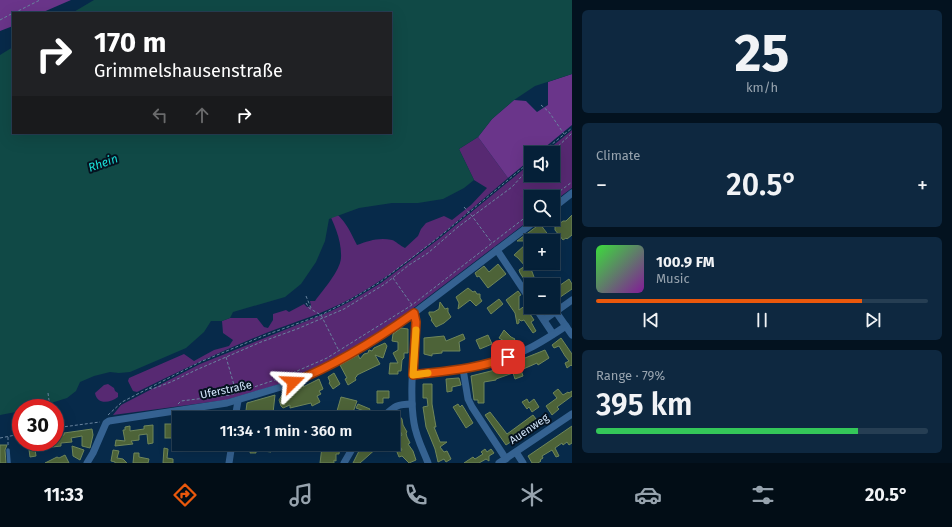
<!DOCTYPE html>
<html lang="en">
<head>
<meta charset="utf-8">
<style>
	:root { --surface:#052038; --page:#0e2840; --text:#f1f3f6; --muted:#97a3ae; --line:#263e53; --accent:#ea580c }
	body { margin:0; font-family:"Fira Sans",sans-serif; background:var(--page); color:var(--text); height:100vh; display:flex; flex-direction:column; font-size:15px; white-space:nowrap }
	* { box-sizing:border-box; margin:0 }
	p { font-size:13px; color:var(--muted) }
	.icon { flex:none; width:22px; height:22px; fill:none; stroke:currentColor; stroke-width:2; stroke-linecap:round; stroke-linejoin:round }
	.map { position:relative; flex:1; overflow:hidden }
	.drawer { display:flex; flex-direction:column; gap:10px; padding:10px; background:#03121f; width:380px }
	.drawer>* { flex:none }
	.hud { position:absolute; left:12px; top:12px; width:380px; height:122px; border-radius:0px; box-shadow:0 4px 16px #0002,0 0 0 1px var(--line); background:#202124; color:#fff; overflow:hidden }
	.fabs { position:absolute; left:524px; top:146px; display:grid; gap:8px }
	.fabs a { display:grid; place-items:center; width:36px; height:36px; border-radius:0px; background:var(--surface); box-shadow:0 4px 16px #0002,0 0 0 1px var(--line); font-size:20px }
	.speed { position:absolute; left:12px; top:399px; display:flex; gap:8px; font-size:20px; font-weight:700; text-align:center }
	.speed>* { display:grid; place-content:center; width:52px; height:52px; border-radius:50%; background:var(--surface); box-shadow:0 4px 16px #0002,0 0 0 1px var(--line); line-height:1 }
	.speed .limit { border:6px solid #d22; background:#fff; color:#111 }
	.pin { position:absolute; display:grid; place-items:center; width:34px; height:34px; color:#fff; margin:-17px; border-radius:8px; box-shadow:0 2px 6px #0006 }
	.me { position:absolute; width:44px; margin:-22px; rotate:69deg; stroke-linejoin:round; filter:drop-shadow(0 0 3px #0008) }
	.turn { display:flex; align-items:center; gap:14px; height:84px; padding:0 16px; font-size:18px }
	.turn .icon { width:52px; height:52px; stroke-width:2.5 }
	.turn b { display:block; font-size:28px; line-height:34px }
	.lanes { display:flex; align-items:center; height:38px; padding:0 16px; background:#0003; justify-content:center; gap:20px; direction:ltr }
	.lanes .off { opacity:.35 }
	.big { font-size:30px; font-weight:600; line-height:1.1 }
	.drawer .card { flex:1; display:flex; flex-direction:column; justify-content:center; gap:6px; min-width:0; padding:0 14px; border-radius:6px; background:var(--page) }
	.drawer .dial { align-items:center; gap:0 }
	.dial b { font-size:52px; line-height:1 }
	.song { display:flex; align-items:center; gap:12px }
	.cover { width:48px; height:48px; border-radius:6px; background:linear-gradient(135deg,hsl(120 70% 55%),hsl(290 70% 35%)) }
	.played { height:4px; border-radius:2px; background:linear-gradient(90deg,var(--accent) 80%,var(--line) 80%) }
	.keys { display:flex; justify-content:space-around; direction:ltr }
	.heat { display:flex; justify-content:space-between; align-items:center; font-size:22px; direction:ltr }
	.charge { height:6px; border-radius:3px; background:linear-gradient(90deg,#34c759 79%,var(--line) 0) }
	.trip { position:absolute; left:172px; top:411px; width:228px; height:40px; border-radius:0px; background:var(--surface); box-shadow:0 4px 16px #0002,0 0 0 1px var(--line); font-weight:600; line-height:40px; text-align:center }
	.dock { display:flex; height:64px; justify-content:space-around; align-items:center; background:#020d16; color:var(--muted) }
	.dock .icon { width:28px; height:28px }
	.dock .active { color:var(--accent) }
	.dock b { font-size:18px; color:var(--text) }
	main { display:flex; flex:1; min-height:0 }
	.map>svg:first-child { display:block }
</style>
</head>
<body>
<main>
<div class="map">
<svg width="572" height="463" viewBox="0 0 572 463">
	<rect width="100%" height="100%" fill="#072a4a"/>
	<g fill="#572972">
		<path d="M572,130V188L553,202V197H531V219L403,316L360,344L314,370L280,384L226,400L113,415L121,405L200,364L329,312L351,301L381,283L440,238L531,163V175H553V153H544Z"/>
		<path d="M478,137L508,178C458,220 407,268 350,299C323,314 294,322 266,333C221,351 180,371 137,392L133,391L128,381L129,378L184,354L194,361L214,350L229,346L233,340L223,333L222,321L230,318H257L264,327L268,328L273,320V314L286,310L289,312L304,304L307,307L311,306L310,301H315C323,290 340,271 341,258C342,240 334,224 327,209C343,214 350,231 357,245C368,241 379,237 392,240C396,241 400,246 405,248L418,236L421,229L426,223L444,216L452,220L471,205L487,188L474,180L459,149Z"/>
		<path d="M108,384L114,388L115,391L118,393V397C110,403 97,405 95,393L104,385Z"/>
	</g>
	<g fill="#6a358a">
		<path d="M0,0H71L41,13H13V26L0,31Z"/>
		<path d="M572,74V125L538,153H531V159L508,178L478,137L492,119L514,100L526,101L537,112L548,105V82Z"/>
	</g>
	<path fill="#104946" d="M94,0H572V74L535,86L514,100L492,119L478,137L459,149L474,180L464,188L443,199L418,203H392L359,208L329,219L325,241L316,262L301,284L285,297L233,312L230,318L222,321H211L204,332L186,348L130,372L119,373L110,372L94,376L80,382L76,391L67,398L35,408H21V411L0,415V55L13,47V133H391V13H72Z"/>
	<g fill="#4d6338" stroke="#6f865a">
		<path d="M572,215V235L567,239L566,238L563,240L555,230V227L563,221H566Z"/>
		<path d="M540,224L553,241H517Z"/>
		<path d="M526,244L531,250L529,251L531,256L525,260L532,269H531L534,277L540,285H528L520,273L519,270L525,266L518,258L514,255Z"/>
		<path d="M498,264L506,274L488,288L479,276L477,277L475,273L484,266L489,272Z"/>
		<path d="M569,279L572,284V289L553,302V290Z"/>
		<path d="M468,288L473,292L475,291L477,294H480V298L482,301L476,306L470,300L458,309L459,303L456,297Z"/>
		<path d="M518,291L521,295L519,296V310L526,305L531,313L530,314L534,320L531,322L536,331L533,333L524,320L521,321L519,319V323L517,324L515,313L506,300Z"/>
		<path d="M499,299L503,304L491,314L487,308Z"/>
		<path d="M440,302L445,309L448,308V312L451,317L444,323L436,327L431,320L432,319L429,314V312H434L439,309Z"/>
		<path d="M401,328L408,329V353H404V358L402,360L401,371H398V374H389L390,363H398L393,353L398,350V342L392,341L393,334Z"/>
		<path d="M504,330L511,337L515,339L513,342L515,347L507,350L504,341L499,338Z"/>
		<path d="M463,334L465,339L459,342L460,351H442V353L432,354V356L424,354V338L444,336L446,341Z"/>
		<path d="M488,335L492,344L480,349L476,340Z"/>
		<path d="M561,338L572,354V366L571,365L567,368L565,363L569,361L565,356L559,346L554,348L552,345Z"/>
		<path d="M385,343L387,346L383,358L375,355L380,364L357,375V376L355,378L356,380L348,385L345,379L347,378L340,365L358,355L360,359L364,354L368,353L369,350L372,351L374,348Z"/>
		<path d="M545,350L549,358L538,365L537,363L521,370L523,376L515,379L513,373L496,379V380L484,382V403H478V400H474L471,376L495,370Z"/>
		<path d="M334,373L340,384L333,389L329,383L330,382L328,377Z"/>
		<path d="M458,378H459L461,385L452,387V391L447,392L446,379Z"/>
		<path d="M319,379L323,389L319,391L321,394L317,396L320,402L312,406L311,403L290,408V405L283,408L281,406L279,400L282,395L287,393L286,391L304,383L303,387Z"/>
		<path d="M423,384H432V404L436,427H434L440,442H447L440,447L444,452L447,451L451,459L446,462L444,459L438,462L435,449L426,427L423,407L428,406L427,398H423Z"/>
		<path d="M558,389L563,395L568,392L569,393L572,391V396L557,407L559,409L552,415L546,406L557,398L553,393Z"/>
		<path d="M377,391H389V398H383V403H377Z"/>
		<path d="M275,395L273,413L267,412L266,418H245L247,403Z"/>
		<path d="M341,397L357,401L351,418H335Z"/>
		<path d="M527,399L529,403L534,399L539,407L532,412L529,407L527,409L522,402Z"/>
		<path d="M358,404L370,409L366,418H361L364,411L356,408Z"/>
		<path d="M458,404L460,407L462,405L464,408L473,423L466,428L453,407Z"/>
		<path d="M490,412L507,434L533,415L536,419L533,423L535,426L506,445L485,415Z"/>
		<path d="M398,414L402,419L403,425L407,432L406,433L407,437L410,443L408,444L413,451L416,460L409,463L402,456L399,457L397,452L402,450L396,439L402,435L397,424L393,428V419Z"/>
		<rect x="165" y="424" width="7" height="14"/>
		<path d="M153,425V443L148,444L147,434L139,435V440L131,441L133,444L115,446L116,440L125,441L123,430H125V427L130,426V431L144,429V426Z"/>
		<path d="M572,426V443L569,445L567,442L563,445L562,443L555,448L559,456L556,457L552,450L542,456L543,458L540,460L541,461L538,463H532L528,456Z"/>
		<path d="M92,429L93,435L90,448L82,446V436L71,438L72,442L61,443V446L35,449L36,456L30,457L28,442H55V436L64,435V433Z"/>
		<path d="M252,444H272L271,452L256,450V453H250Z"/>
		<path d="M332,444L340,445L339,454H336V461L334,460V463H320L322,447L331,448Z"/>
		<path d="M367,444H376L378,447L360,463H353L359,451Z"/>
		<path d="M0,445H7L5,450L6,463H0Z"/>
		<path d="M72,446L84,450L80,460L73,456Z"/>
		<path d="M164,448L168,449L167,458L173,459V463H163Z"/>
		<path d="M485,449L487,452L491,449L494,453L489,456V461L486,459L479,463H464L473,457L475,459L483,454L481,452Z"/>
		<path d="M113,450L119,451L117,458L123,459L127,463H115V462L111,461Z"/>
		<path d="M134,453H139V457L149,459L148,463H133Z"/>
		<path d="M65,455L69,463H45L57,457L59,458Z"/>
	</g>
	<g fill="none" stroke-linecap="round" stroke-linejoin="round">
		<g stroke="#69849f" stroke-width="1" stroke-dasharray="3 2" stroke-linecap="butt">
			<path d="M14,13L40,0"/>
			<path d="M0,20L13,13"/>
			<path d="M541,105L549,112L564,134"/>
			<path d="M541,153L572,128"/>
			<path d="M551,153L572,133"/>
			<path d="M552,197L572,182"/>
			<path d="M464,207L472,216L492,243"/>
			<path d="M393,278L412,305"/>
			<path d="M306,296L311,308"/>
			<path d="M306,303L309,308L321,315L339,351"/>
			<path d="M226,357L236,392"/>
			<path d="M149,388L152,389L171,382L196,370L261,342L297,329L344,309L385,284L409,265L428,253L458,227L512,187L531,166"/>
			<path d="M48,393L50,408"/>
			<path d="M178,404L181,401L230,395L281,378L327,358L412,305L531,213"/>
			<path d="M108,415L122,402L200,362L263,336L321,315L350,300L380,282L439,237L531,161"/>
			<path d="M55,428L100,422"/>
			<path d="M8,437V445"/>
			<path d="M0,438L21,434"/>
		</g>
		<path stroke="#356291" stroke-width="3.5" d="M8,450L9,463"/>
		<g stroke="#356291" stroke-width="7">
			<path d="M553,208L572,193"/>
			<path d="M497,250L531,301"/>
			<path d="M535,307L553,334"/>
			<path d="M556,312L572,335"/>
			<path d="M414,313L416,322C414,353 409,393 414,423C416,437 423,450 428,463"/>
			<path d="M544,320L572,300"/>
			<path d="M463,369L468,399L472,407L506,459"/>
			<path d="M413,375C442,371 471,369 498,361C523,354 545,340 566,326"/>
			<path d="M235,418L238,401"/>
			<path d="M382,418C394,407 395,404 412,404"/>
			<path d="M516,452L523,463"/>
			<path d="M87,463L93,453L106,423L109,421L227,403L281,387L315,373L376,339L414,313L538,219"/>
			<path d="M229,463L232,444"/>
			<path d="M344,463L355,444"/>
			<path d="M499,463L572,414"/>
		</g>
	</g>
	<g fill="none" stroke-linecap="round" stroke-linejoin="round">
		<defs>
			<path id="route" d="M293,382C336,365 376,340 414,313L416,322L413,375C445,371 478,369 508,357"/>
		</defs>
		<use href="#route" stroke="#983908" stroke-width="10"/>
		<use href="#route" stroke="#ea580c" stroke-width="7"/>
		<path stroke="#f59e0b" stroke-width="7" d="M416,330L413,375L428,373"/>
	</g>
	<g text-anchor="middle" dominant-baseline="central" stroke-width="4" stroke-linejoin="round" paint-order="stroke">
		<g font-size="11" fill="#d5e8fd" stroke="#051220">
			<text transform="translate(226 390) rotate(-12)">Uferstraße</text>
			<text transform="translate(529 429) rotate(-34)">Auenweg</text>
		</g>
		<g font-size="12" font-style="italic" fill="#1aded7" stroke="#051220">
			<text transform="translate(103 163) rotate(-20)">Rhein</text>
		</g>
	</g>
</svg>
<div class="fabs">
<a><svg class="icon" aria-label="sound" viewBox="0 0 24 24"><path d="M4 9h4l5-4v14l-5-4H4zM17 9q2 3 0 6"/></svg></a>
<a><svg class="icon" aria-label="search" viewBox="0 0 24 24"><circle cx="10" cy="10" r="6"/><path d="M15 15l6 6"/></svg></a>
<a>+</a>
<a>−</a>
</div>
<div class="speed"><div class="limit">30</div></div>
<div class="pin" style="left:508px;top:357px;background:#d93025"><svg class="icon" aria-label="arrive" viewBox="0 0 24 24"><path d="M6 21V4h12l-3 4 3 4H6"/></svg></div>
<svg class="me" style="left:293px;top:382px" viewBox="-20 -20 40 40"><path d="M0-17L14 15 0 8-14 15z" fill="#ea580c" stroke="#fff" stroke-width="4"/></svg>
<div class="trip">11:34 · 1 min · 360 m</div>
<div class="hud">
<div class="turn"><svg class="icon" aria-label="right" viewBox="0 0 24 24"><path d="M7 20v-9h11M14 6l5 5-5 5"/></svg><div><b>170 m</b>Grimmelshausenstraße</div></div>
<div class="lanes"><svg class="icon off" aria-label="left" viewBox="0 0 24 24"><path d="M17 20v-9H6M10 6l-5 5 5 5"/></svg><svg class="icon off" aria-label="ahead" viewBox="0 0 24 24"><path d="M12 20V5M6 11l6-6 6 6"/></svg><svg class="icon" aria-label="right" viewBox="0 0 24 24"><path d="M7 20v-9h11M14 6l5 5-5 5"/></svg></div>
</div>
</div>
<section class="drawer">
<div class="card dial"><b>25</b><p>km/h</p></div>
<div class="card"><p>Climate</p>
<div class="heat"><a>−</a><b class="big">20.5°</b><a>+</a></div>
</div>
<div class="card">
<div class="song"><i class="cover"></i><div><b>100.9 FM</b><p>Music</p></div></div>
<div class="played"></div>
<div class="keys"><svg class="icon" aria-label="previous" viewBox="0 0 24 24"><path d="M18 5L8 12l10 7zM5 5v14"/></svg><svg class="icon" aria-label="pause" viewBox="0 0 24 24"><path d="M8 5v14M16 5v14"/></svg><svg class="icon" aria-label="next" viewBox="0 0 24 24"><path d="M6 5l10 7-10 7zM19 5v14"/></svg></div>
</div>
<div class="card"><p>Range · 79%</p><b class="big">395 km</b><div class="charge"></div></div>
</section>
</main>
<nav class="dock">
<b>11:33</b>
<svg class="icon active" aria-label="directions" viewBox="0 0 24 24"><path d="M12 3l9 9-9 9-9-9zM9 14v-3h6M13 9l2 2-2 2"/></svg>
<svg class="icon" aria-label="music" viewBox="0 0 24 24"><path d="M9 18V5l10-2v13"/><circle cx="6" cy="18" r="3"/><circle cx="16" cy="16" r="3"/></svg>
<svg class="icon" aria-label="phone" viewBox="0 0 24 24"><path d="M5 4h4l2 5-3 2q2 4 5 5l2-3 5 2v4C11 20 4 13 5 4z"/></svg>
<svg class="icon" aria-label="climate" viewBox="0 0 24 24"><path d="M12 3v18M4 7l16 10M4 17L20 7"/></svg>
<svg class="icon" aria-label="car" viewBox="0 0 24 24"><path d="M5 17H2v-5l4-1 3-4h7l3 4 3 1v5h-3M9 17h6M6 11h13"/><circle cx="7" cy="17" r="2"/><circle cx="17" cy="17" r="2"/></svg>
<svg class="icon" aria-label="filters" viewBox="0 0 24 24"><path d="M4 7h16M4 17h16"/><circle cx="9" cy="7" r="2"/><circle cx="15" cy="17" r="2"/></svg>
<b>20.5°</b>
</nav>
</body>
</html>
